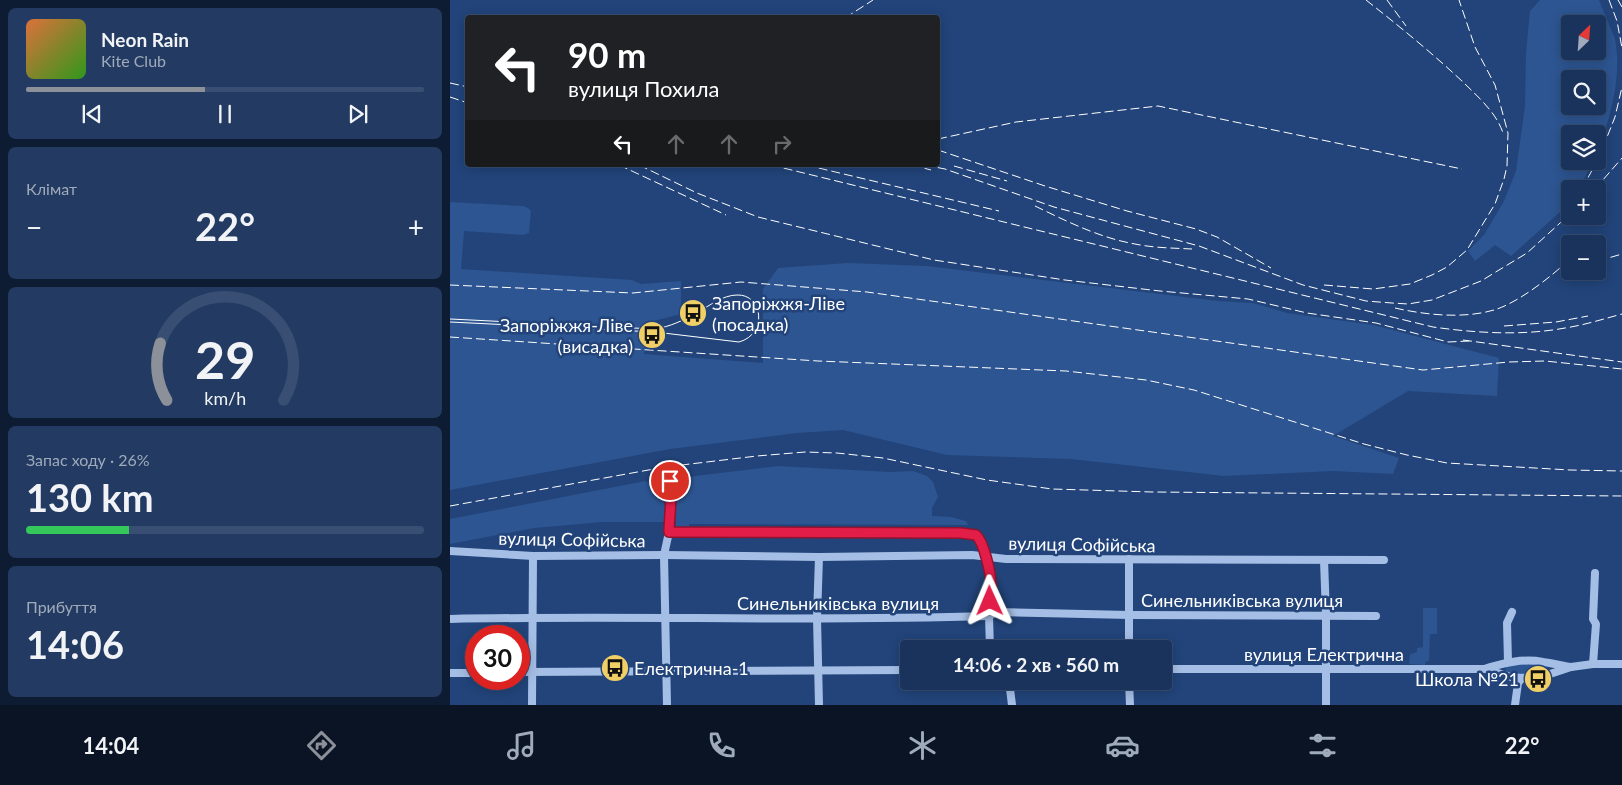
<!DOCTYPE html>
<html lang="uk">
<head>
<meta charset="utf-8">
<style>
	:root { --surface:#1a335c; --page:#233b62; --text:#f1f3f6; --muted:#9faabb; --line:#384e72; --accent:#8c9099 }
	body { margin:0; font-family:Lato,sans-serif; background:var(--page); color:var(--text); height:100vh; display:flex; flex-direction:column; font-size:19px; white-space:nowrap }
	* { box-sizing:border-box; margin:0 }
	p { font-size:16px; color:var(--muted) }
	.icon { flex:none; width:28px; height:28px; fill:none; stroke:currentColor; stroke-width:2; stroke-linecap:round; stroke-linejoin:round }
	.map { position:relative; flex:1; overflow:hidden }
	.sheet { display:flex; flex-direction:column; gap:8px; padding:8px; background:#0e1c33; width:450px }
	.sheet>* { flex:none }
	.guide { position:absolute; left:15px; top:15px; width:475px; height:152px; border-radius:5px; box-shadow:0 2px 12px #0003,0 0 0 1px var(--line); background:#202124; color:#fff; overflow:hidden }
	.needle { width:32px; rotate:25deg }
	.tools { position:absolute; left:1111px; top:15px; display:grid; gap:10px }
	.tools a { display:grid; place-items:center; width:45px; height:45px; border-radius:5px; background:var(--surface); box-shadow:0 2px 12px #0003,0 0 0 1px var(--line); font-size:25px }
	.speed { position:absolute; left:15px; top:625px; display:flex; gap:10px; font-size:25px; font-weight:700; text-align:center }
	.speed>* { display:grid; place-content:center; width:65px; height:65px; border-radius:50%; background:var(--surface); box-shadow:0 2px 12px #0003,0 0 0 1px var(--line); line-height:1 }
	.speed .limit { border:8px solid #d22; background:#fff; color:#111 }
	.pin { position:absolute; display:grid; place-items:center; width:42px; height:42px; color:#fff; margin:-21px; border:2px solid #fff; border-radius:50%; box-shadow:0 1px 5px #0007 }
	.me { position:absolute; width:55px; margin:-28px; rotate:359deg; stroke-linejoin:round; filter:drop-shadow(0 0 4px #0008) }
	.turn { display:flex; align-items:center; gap:18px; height:105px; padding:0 20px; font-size:22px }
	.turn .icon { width:65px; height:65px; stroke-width:2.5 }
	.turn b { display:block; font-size:35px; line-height:42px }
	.lanes { display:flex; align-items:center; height:48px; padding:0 20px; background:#0003; justify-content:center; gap:25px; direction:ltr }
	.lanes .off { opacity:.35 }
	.big { font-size:38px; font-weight:700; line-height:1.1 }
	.sheet .card { flex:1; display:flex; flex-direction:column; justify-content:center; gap:8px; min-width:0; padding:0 18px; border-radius:8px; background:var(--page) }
	.sheet .dial { align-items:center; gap:0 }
	.dial svg { height:130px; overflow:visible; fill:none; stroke:var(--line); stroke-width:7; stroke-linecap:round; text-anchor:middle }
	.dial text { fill:var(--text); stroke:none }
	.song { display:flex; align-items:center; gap:15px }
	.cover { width:60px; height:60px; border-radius:8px; background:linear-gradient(135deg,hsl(20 70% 55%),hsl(110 70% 35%)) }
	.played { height:5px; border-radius:2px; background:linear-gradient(90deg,var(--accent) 45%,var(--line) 45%) }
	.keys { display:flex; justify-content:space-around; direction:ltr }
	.heat { display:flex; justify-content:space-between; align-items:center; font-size:28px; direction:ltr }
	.charge { height:8px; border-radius:4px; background:linear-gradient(90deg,#34c759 26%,var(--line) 0) }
	.trip { position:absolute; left:450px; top:640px; width:272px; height:50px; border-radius:5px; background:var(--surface); box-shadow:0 2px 12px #0003,0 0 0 1px var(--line); font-weight:700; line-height:50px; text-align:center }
	.dock { display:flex; height:80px; justify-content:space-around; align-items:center; background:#0a1425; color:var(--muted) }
	.dock .icon { width:35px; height:35px }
	.dock .current { color:var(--accent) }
	.dock b { font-size:22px; color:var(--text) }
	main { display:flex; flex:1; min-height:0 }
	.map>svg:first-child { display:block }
</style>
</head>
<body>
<main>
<section class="sheet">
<div class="card">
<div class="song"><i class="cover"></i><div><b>Neon Rain</b><p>Kite Club</p></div></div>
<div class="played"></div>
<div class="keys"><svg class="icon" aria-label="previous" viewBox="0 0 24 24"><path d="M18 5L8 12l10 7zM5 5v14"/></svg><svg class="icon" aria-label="pause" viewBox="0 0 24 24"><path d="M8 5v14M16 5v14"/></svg><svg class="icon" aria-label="next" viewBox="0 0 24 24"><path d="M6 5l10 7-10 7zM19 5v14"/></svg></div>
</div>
<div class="card"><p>Клімат</p>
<div class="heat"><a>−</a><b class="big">22°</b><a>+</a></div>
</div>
<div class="card dial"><svg viewBox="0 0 100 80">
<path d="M14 69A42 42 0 1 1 86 69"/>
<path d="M14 69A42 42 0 0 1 10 34" stroke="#8c9099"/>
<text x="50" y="56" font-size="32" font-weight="700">29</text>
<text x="50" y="72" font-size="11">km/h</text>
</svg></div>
<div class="card"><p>Запас ходу · 26%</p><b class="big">130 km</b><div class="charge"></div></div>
<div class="card"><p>Прибуття</p><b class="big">14:06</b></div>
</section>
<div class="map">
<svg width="1172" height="705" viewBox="0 0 1172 705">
	<rect width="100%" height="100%" fill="#22447a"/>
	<g fill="#2d5591" fill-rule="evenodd">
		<path d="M1090,0H1149C1154,13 1160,26 1165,39C1172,77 1161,115 1148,151V134H1120V161H1143L1129,189H1120V201L1110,212L1061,256L1045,245L1025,261L1018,251L1034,235L1054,201L1066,171L1075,106L1076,53L1080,11ZM1120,24H1148V51H1120ZM1120,79H1148V106H1120Z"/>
		<path d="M0,202L73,206L78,208L81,211L79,233L73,235L14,231L11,269L182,280L191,284L231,281V314L200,322L194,354L313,363V289L328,268L398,263L477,266L768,301L803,303L837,313L923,325L1049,358L1047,396L958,391L883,436L949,458L943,474L883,471L774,476L621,459L497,455L393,430L347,433L220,449L0,490Z"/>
		<path d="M328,466L440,472L463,471L477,476L483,482L488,497L482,508V516L501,517L516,521L518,525L239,524V530H229L226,527L225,483L245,476Z"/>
		<path d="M195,481L216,488L214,522H153L84,528L0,544V519Z"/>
		<path d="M973,608H987V634H980L979,661H976L975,665L959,664L960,654L967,652V648L973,647Z"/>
		<path d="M1058,664H1093L1096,666L1097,670L1094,674L1059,675L1055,670Z"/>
	</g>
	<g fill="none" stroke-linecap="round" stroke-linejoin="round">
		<g stroke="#a5bee5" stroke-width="8">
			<path d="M219,532L511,533L522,534L529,537L535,556L542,585L539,616L540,649"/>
			<path d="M0,551L83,556L214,555L369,557L522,555L556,559L934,560"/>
			<path d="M679,559V649"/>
			<path d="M874,560L876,615V705"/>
			<path d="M0,619C180,615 359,622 539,616L547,612L680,615L926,616"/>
			<path d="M1058,662L1057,623L1062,612"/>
			<path d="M1143,664L1146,624L1143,619L1145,573"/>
			<path d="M714,669H1034C1054,663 1073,658 1093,662C1103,663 1112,666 1121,667"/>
			<path d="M1035,669L1061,677L1072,678L1094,676L1121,667L1143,664H1172"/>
			<path d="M69,672L459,670"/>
			<path d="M0,673H26"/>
			<path d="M559,681L562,705"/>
			<path d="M679,681L680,705"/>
			<path d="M82,705L83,556"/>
			<path d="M217,705L214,555L219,532V510L222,485L220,481"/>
			<path d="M369,705L367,618L369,557"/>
			<path d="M1065,705L1068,683L1072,678"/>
		</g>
		<path stroke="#fff" stroke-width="1" d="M0,319L204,329C220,327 234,320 248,312C259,306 273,295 287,295C313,294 318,334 289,342L205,332L0,322"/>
		<g stroke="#fff" stroke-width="1" stroke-dasharray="9 4" stroke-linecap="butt">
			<path d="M916,0C949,26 982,53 1013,82C1028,97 1046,112 1053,133"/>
			<path d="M937,0L956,26"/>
			<path d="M1159,0L1167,21L1172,48"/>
			<path d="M1168,0L1172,7"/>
			<path d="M395,18L423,0"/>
			<path d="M0,83L18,87"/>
			<path d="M0,97L18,103"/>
			<path d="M488,139L566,122L708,106L1012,169"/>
			<path d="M488,150L595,186L677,211L746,229L767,237L821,268"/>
			<path d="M1148,160L1165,117L1172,87"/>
			<path d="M169,165L276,215"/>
			<path d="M189,165L247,193L308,217L484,260L615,280L710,291L798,299L857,313L926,323L998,342L1019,341"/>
			<path d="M321,165L983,327C1026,333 1072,336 1115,328C1135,325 1153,319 1172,314"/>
			<path d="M356,165L549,211"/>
			<path d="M462,165L481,170"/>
			<path d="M475,165L495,169L604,207L749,246L853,285L916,301L942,303L958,304L982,300L1031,281L1077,253L1120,214"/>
			<path d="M504,166L557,181"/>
			<path d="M1132,189L1147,161"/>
			<path d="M1145,189L1172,158"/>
			<path d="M585,206C616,221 650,238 685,244C704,248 723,248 742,249"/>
			<path d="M1134,244L1141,237"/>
			<path d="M1148,261L1172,254"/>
			<path d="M0,285L183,293L291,282L417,292L973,370L1059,362L1095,361L1172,369"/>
			<path d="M874,285L923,289L960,284L982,275L997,267L1017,250L1045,204L1054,179L1057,166L1058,133L1045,85L1025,47L1009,0"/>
			<path d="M945,308C976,315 1013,319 1044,310C1068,303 1102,276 1120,259"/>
			<path d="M1054,326L1106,322L1138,316"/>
			<path d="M0,337L368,361L616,371L696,380L744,390L914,444L957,455L997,463L1120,470L1172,471"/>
			<path d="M1013,340L1172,362"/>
			<path d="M0,506L215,467L307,456L355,452L387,453L433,458L537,480L602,489L702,492L1172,496"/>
		</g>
	</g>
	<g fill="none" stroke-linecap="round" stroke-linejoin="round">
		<defs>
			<path id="route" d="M220,481C223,487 219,521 219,532L511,533L526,535C534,542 541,574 541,585C542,590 541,596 540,601"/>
		</defs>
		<use href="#route" stroke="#92132f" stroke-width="12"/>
		<use href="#route" stroke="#e11d48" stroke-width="9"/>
	</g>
	<defs>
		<symbol id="bus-disc" viewBox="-11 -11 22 22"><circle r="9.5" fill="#f0cf67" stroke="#22447a"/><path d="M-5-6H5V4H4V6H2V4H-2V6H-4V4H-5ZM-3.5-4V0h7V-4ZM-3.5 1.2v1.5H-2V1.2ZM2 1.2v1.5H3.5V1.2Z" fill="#111"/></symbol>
	</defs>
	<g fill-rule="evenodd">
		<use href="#bus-disc" x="227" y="297" width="32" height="32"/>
		<use href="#bus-disc" x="186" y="319" width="32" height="32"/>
		<use href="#bus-disc" x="149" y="652" width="32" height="32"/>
		<use href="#bus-disc" x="1072" y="663" width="32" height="32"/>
	</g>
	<g text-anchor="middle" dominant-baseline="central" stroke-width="5" stroke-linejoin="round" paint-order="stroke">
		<g font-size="18" fill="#fff" stroke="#22447a" text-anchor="start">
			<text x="262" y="303">Запоріжжя-Ліве<tspan x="262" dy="21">(посадка)</tspan></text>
			<text x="183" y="325" text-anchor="end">Запоріжжя-Ліве<tspan x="183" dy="21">(висадка)</tspan></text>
			<text x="184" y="668">Електрична-1</text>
			<text x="1069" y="679" text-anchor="end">Школа №21</text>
		</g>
		<g font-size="18" fill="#fff" stroke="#22447a">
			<text transform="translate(122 539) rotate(1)">вулиця Софійська</text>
			<text transform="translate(632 544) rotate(1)">вулиця Софійська</text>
			<text x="792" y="600">Синельниківська вулиця</text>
			<text x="388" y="603">Синельниківська вулиця</text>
			<text x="874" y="654">вулиця Електрична</text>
		</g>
	</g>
</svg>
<div class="tools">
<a><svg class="needle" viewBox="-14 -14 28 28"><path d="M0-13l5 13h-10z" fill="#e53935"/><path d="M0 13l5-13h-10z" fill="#9faabb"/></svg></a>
<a><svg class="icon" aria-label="search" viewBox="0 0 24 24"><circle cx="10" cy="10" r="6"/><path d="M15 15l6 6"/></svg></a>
<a><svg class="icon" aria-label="layers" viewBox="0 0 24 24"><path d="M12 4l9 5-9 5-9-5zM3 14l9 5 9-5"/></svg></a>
<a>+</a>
<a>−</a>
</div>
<div class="speed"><div class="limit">30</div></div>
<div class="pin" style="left:220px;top:481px;background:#d93025"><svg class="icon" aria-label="arrive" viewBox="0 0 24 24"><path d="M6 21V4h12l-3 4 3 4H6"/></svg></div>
<svg class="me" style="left:540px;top:601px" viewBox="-20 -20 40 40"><path d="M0-17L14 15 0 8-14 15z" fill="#e11d48" stroke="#fff" stroke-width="4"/></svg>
<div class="trip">14:06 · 2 хв · 560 m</div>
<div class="guide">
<div class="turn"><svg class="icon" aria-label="left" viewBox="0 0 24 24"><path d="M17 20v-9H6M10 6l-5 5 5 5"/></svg><div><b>90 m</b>вулиця Похила</div></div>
<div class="lanes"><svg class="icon" aria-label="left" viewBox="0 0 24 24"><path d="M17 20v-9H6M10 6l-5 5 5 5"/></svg><svg class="icon off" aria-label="ahead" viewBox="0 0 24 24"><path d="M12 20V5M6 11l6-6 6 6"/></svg><svg class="icon off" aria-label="ahead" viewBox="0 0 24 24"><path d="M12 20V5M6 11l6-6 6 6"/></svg><svg class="icon off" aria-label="right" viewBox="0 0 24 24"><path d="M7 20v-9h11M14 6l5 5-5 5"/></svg></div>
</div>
</div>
</main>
<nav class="dock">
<b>14:04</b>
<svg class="icon current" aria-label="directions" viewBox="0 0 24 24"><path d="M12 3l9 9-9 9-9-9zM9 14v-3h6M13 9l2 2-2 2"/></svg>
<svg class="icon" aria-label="music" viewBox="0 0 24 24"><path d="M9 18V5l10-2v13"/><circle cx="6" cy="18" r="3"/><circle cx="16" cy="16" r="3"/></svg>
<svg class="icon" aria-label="phone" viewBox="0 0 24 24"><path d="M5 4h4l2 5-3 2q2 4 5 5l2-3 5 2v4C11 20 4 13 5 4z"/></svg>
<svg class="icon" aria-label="climate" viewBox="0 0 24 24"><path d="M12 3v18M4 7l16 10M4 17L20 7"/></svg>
<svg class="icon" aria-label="car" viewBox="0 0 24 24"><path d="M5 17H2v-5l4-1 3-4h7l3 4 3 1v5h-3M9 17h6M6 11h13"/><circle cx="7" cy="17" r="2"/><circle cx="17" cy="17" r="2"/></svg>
<svg class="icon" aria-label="filters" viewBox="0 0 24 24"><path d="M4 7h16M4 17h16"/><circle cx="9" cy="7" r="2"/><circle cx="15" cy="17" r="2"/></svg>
<b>22°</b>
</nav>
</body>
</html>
